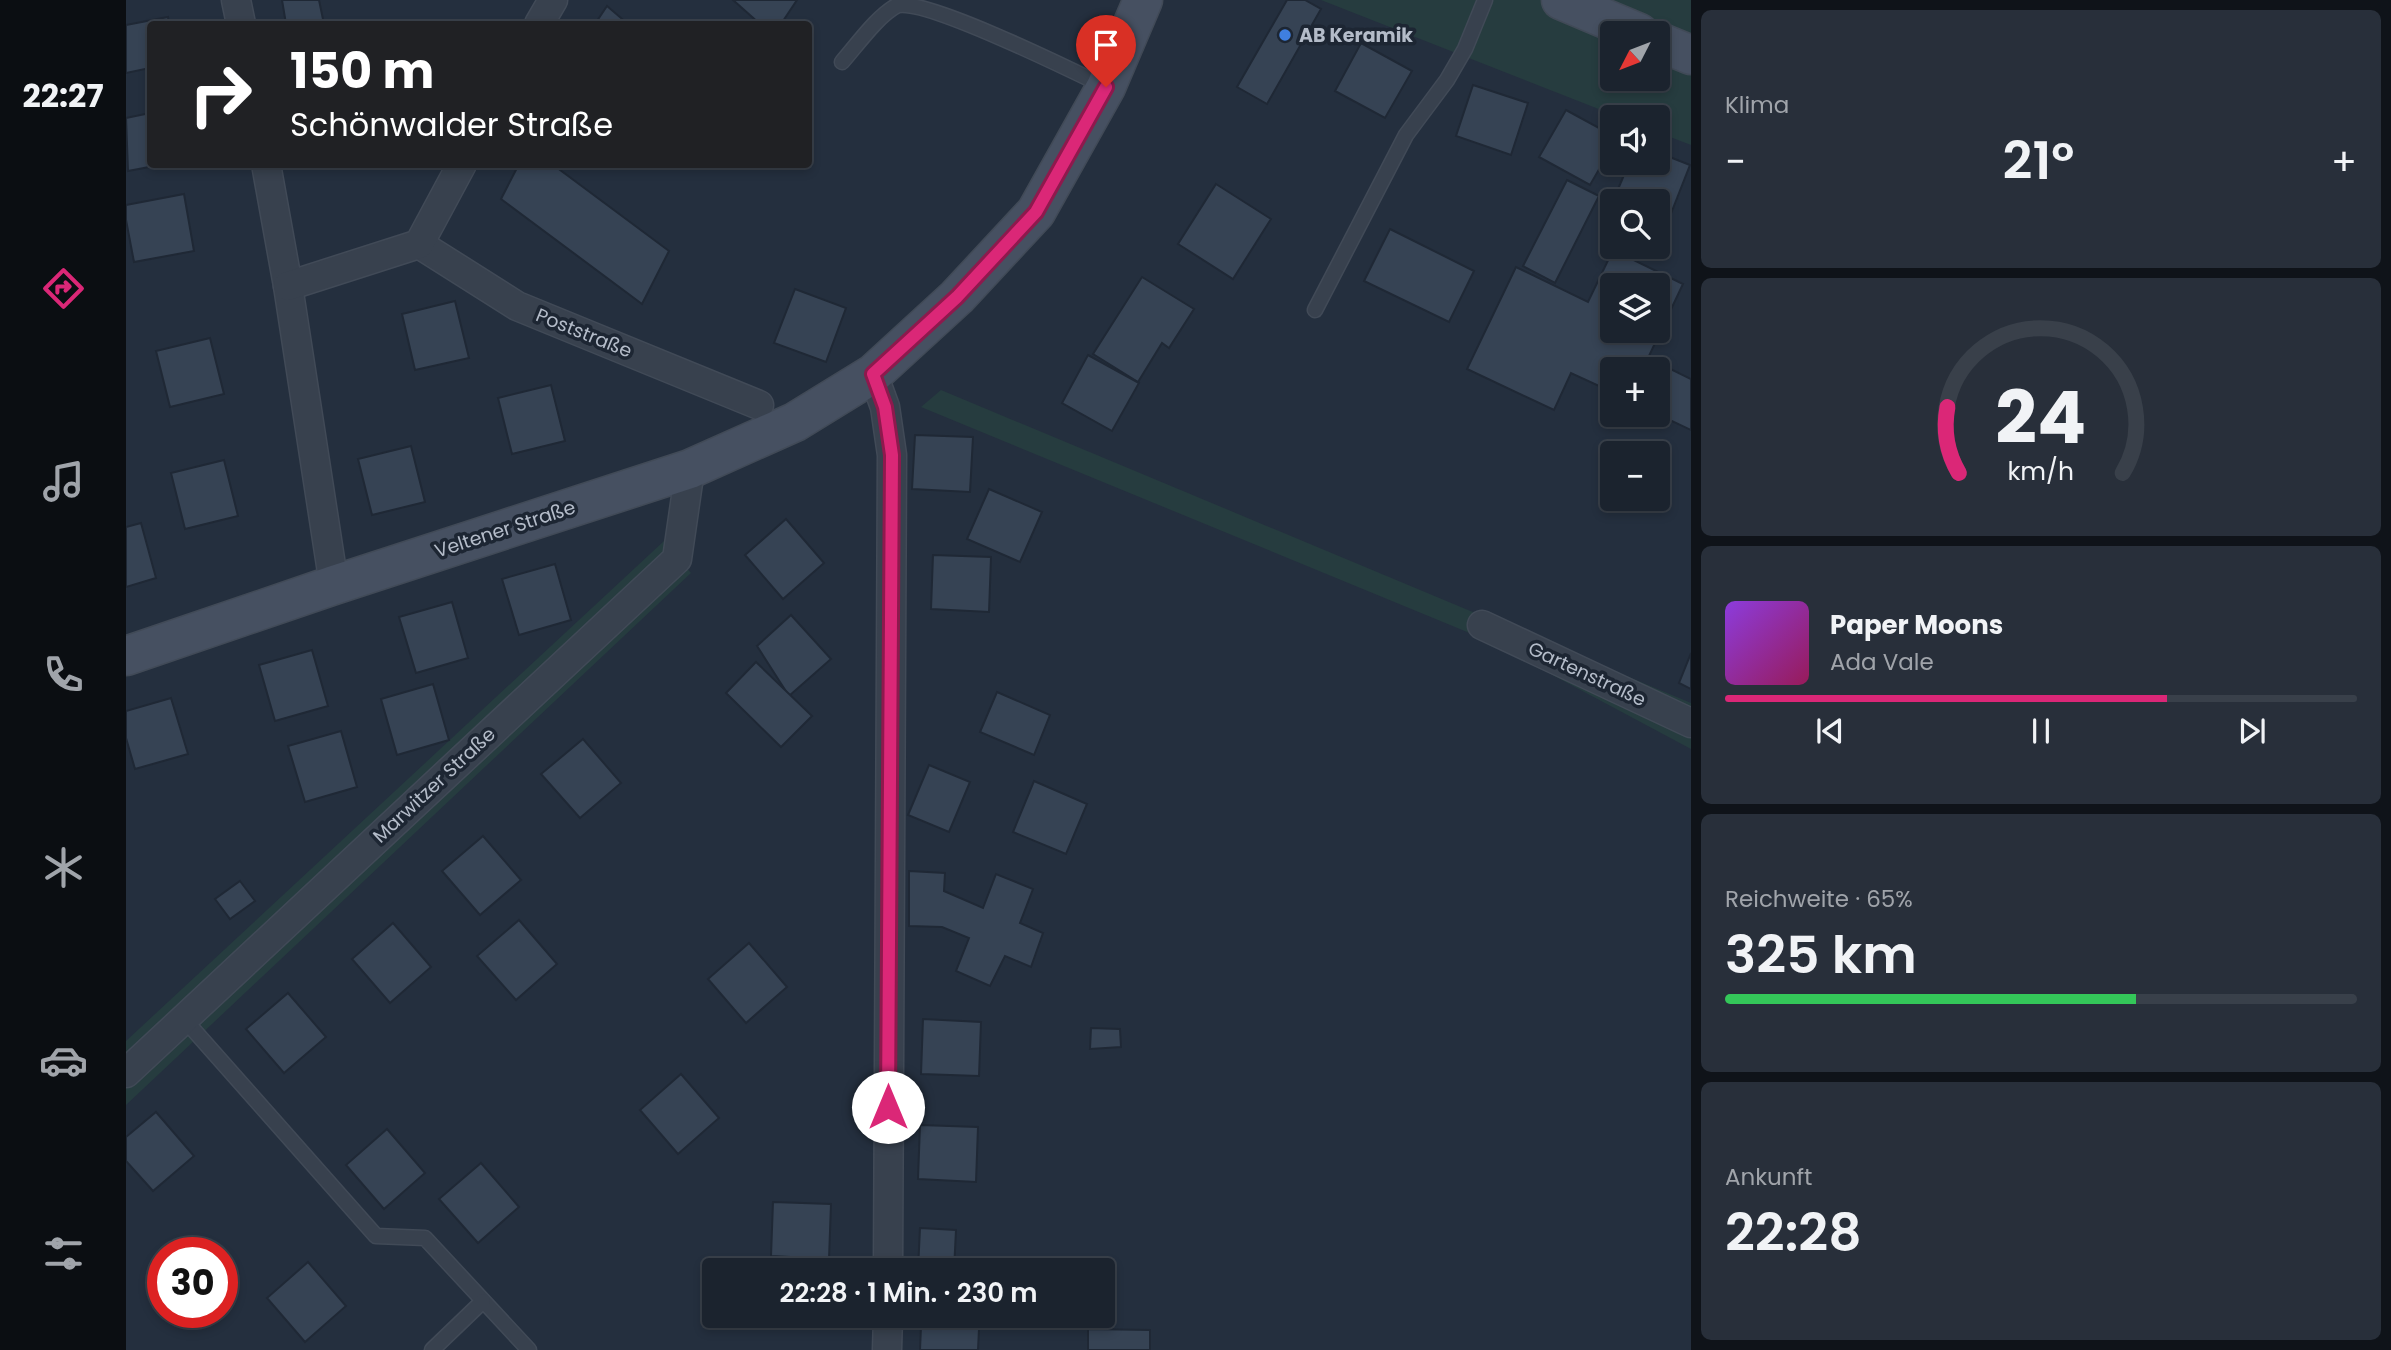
<!DOCTYPE html>
<html lang="de">
<head>
<meta charset="utf-8">
<style>
	:root { --surface:#1b232e; --page:#282f3a; --text:#f1f3f6; --muted:#a0a4aa; --line:#39404a; --accent:#db2777 }
	body { margin:0; font-family:Poppins,sans-serif; background:var(--page); color:var(--text); height:100vh; display:flex; flex-direction:column; font-size:26px; white-space:nowrap }
	* { box-sizing:border-box; margin:0 }
	p { font-size:23px; color:var(--muted) }
	.icon { flex:none; width:38px; height:38px; fill:none; stroke:currentColor; stroke-width:2; stroke-linecap:round; stroke-linejoin:round }
	.map { position:relative; flex:1; overflow:hidden }
	.sheet { display:flex; flex-direction:column; gap:10px; padding:10px; background:#0f1319; width:700px }
	.sheet>* { flex:none }
	.guide { position:absolute; left:21px; top:21px; width:665px; height:147px; border-radius:7px; box-shadow:0 4px 10px #0003,0 0 0 2px var(--line); background:#202124; color:#fff; overflow:hidden }
	.needle { width:46px; rotate:228deg }
	.buttons { position:absolute; left:1474px; top:21px; display:grid; gap:14px }
	.buttons a { display:grid; place-items:center; width:70px; height:70px; border-radius:7px; background:var(--surface); box-shadow:0 4px 10px #0003,0 0 0 2px var(--line); font-size:35px }
	.speed { position:absolute; left:21px; top:1237px; display:flex; gap:14px; font-size:35px; font-weight:700; text-align:center }
	.speed>* { display:grid; place-content:center; width:91px; height:91px; border-radius:50%; background:var(--surface); box-shadow:0 4px 10px #0003,0 0 0 2px var(--line); line-height:1 }
	.speed .limit { border:10px solid #d22; background:#fff; color:#111 }
	.pin { position:absolute; display:grid; place-items:center; width:60px; height:60px; color:#fff; margin:-72px -30px; border-radius:50% 50% 50% 0; rotate:-45deg; box-shadow:0 0 7px #0007 }
	.pin .icon { rotate:45deg }
	.me { position:absolute; width:77px; margin:-38px; rotate:0deg; stroke-linejoin:round; filter:drop-shadow(0 0 5px #0008) }
	.turn { display:flex; align-items:center; gap:24px; height:147px; padding:0 28px; font-size:32px }
	.turn .icon { width:91px; height:91px; stroke-width:2.5 }
	.turn b { display:block; font-size:49px; line-height:60px }
	.big { font-size:52px; font-weight:600; line-height:1.1 }
	.sheet .tile { flex:1; display:flex; flex-direction:column; justify-content:center; gap:10px; min-width:0; padding:0 24px; border-radius:10px; background:var(--page) }
	.sheet .dial { align-items:center; gap:0 }
	.dial svg { height:182px; overflow:visible; fill:none; stroke:var(--line); stroke-width:7; stroke-linecap:round; text-anchor:middle }
	.dial text { fill:var(--text); stroke:none }
	.song { display:flex; align-items:center; gap:21px }
	.cover { width:84px; height:84px; border-radius:10px; background:linear-gradient(135deg,hsl(270 70% 55%),hsl(330 70% 35%)) }
	.played { height:7px; border-radius:4px; background:linear-gradient(90deg,var(--accent) 70%,var(--line) 70%) }
	.keys { display:flex; justify-content:space-around; direction:ltr }
	.heat { display:flex; justify-content:space-between; align-items:center; font-size:38px; direction:ltr }
	.charge { height:10px; border-radius:5px; background:linear-gradient(90deg,#34c759 65%,var(--line) 0) }
	.trip { position:absolute; left:576px; top:1258px; width:413px; height:70px; border-radius:7px; background:var(--surface); box-shadow:0 4px 10px #0003,0 0 0 2px var(--line); font-weight:600; line-height:70px; text-align:center }
	main { display:flex; flex:1; min-height:0 }
	.tab-bar { display:flex; flex-direction:column; width:126px; justify-content:space-around; align-items:center; background:#0b0e12; color:var(--muted) }
	.tab-bar .icon { width:49px; height:49px }
	.tab-bar .active { color:var(--accent) }
	.tab-bar b { font-size:32px; color:var(--text) }
	.map>svg:first-child { display:block }
</style>
</head>
<body>
<main>
<nav class="tab-bar">
<b>22:27</b>
<svg class="icon active" aria-label="directions" viewBox="0 0 24 24"><path d="M12 3l9 9-9 9-9-9zM9 14v-3h6M13 9l2 2-2 2"/></svg>
<svg class="icon" aria-label="music" viewBox="0 0 24 24"><path d="M9 18V5l10-2v13"/><circle cx="6" cy="18" r="3"/><circle cx="16" cy="16" r="3"/></svg>
<svg class="icon" aria-label="phone" viewBox="0 0 24 24"><path d="M5 4h4l2 5-3 2q2 4 5 5l2-3 5 2v4C11 20 4 13 5 4z"/></svg>
<svg class="icon" aria-label="climate" viewBox="0 0 24 24"><path d="M12 3v18M4 7l16 10M4 17L20 7"/></svg>
<svg class="icon" aria-label="car" viewBox="0 0 24 24"><path d="M5 17H2v-5l4-1 3-4h7l3 4 3 1v5h-3M9 17h6M6 11h13"/><circle cx="7" cy="17" r="2"/><circle cx="17" cy="17" r="2"/></svg>
<svg class="icon" aria-label="filters" viewBox="0 0 24 24"><path d="M4 7h16M4 17h16"/><circle cx="9" cy="7" r="2"/><circle cx="15" cy="17" r="2"/></svg>
</nav>
<div class="map">
<svg width="1565" height="1350" viewBox="0 0 1565 1350">
	<rect width="100%" height="100%" fill="#242f3e"/>
	<g fill="#263c3f" fill-rule="evenodd">
		<path d="M1195,0H1565V145L1531,132V117H1493ZM1486,33H1531V79H1486Z"/>
		<path d="M815,390L1565,703V749L1363,641L795,407Z"/>
		<path d="M538,541L565,573L0,1105V1041Z"/>
	</g>
	<g fill="#364354" stroke="#1f2835" stroke-width="2" fill-rule="evenodd">
		<path d="M156,0H193L198,24H160Z"/>
		<path d="M607,0H671L655,24H634Z"/>
		<path d="M1161,0H1179L1195,9L1141,104L1111,87Z"/>
		<path d="M481,6L502,24H469Z"/>
		<path d="M42,17L43,24H24V68L0,73V25Z"/>
		<path d="M1235,43L1286,71L1259,118L1209,91Z"/>
		<path d="M1347,85L1402,103L1385,155L1330,136Z"/>
		<path d="M1440,110L1486,135V147L1464,185L1413,157Z"/>
		<path d="M24,113V164H39L2,171L0,118Z"/>
		<path d="M1531,152L1564,165L1544,216L1531,211V201H1508L1490,194L1503,163H1531Z"/>
		<path d="M393,164H426L543,251L516,304L375,199Z"/>
		<path d="M1441,180L1473,196L1429,283L1397,266Z"/>
		<path d="M1090,184L1145,219L1107,279L1052,244Z"/>
		<path d="M58,194L68,251L8,262L0,220V205Z"/>
		<path d="M1264,229L1348,271L1323,322L1238,281Z"/>
		<path d="M1487,250L1557,284L1522,358L1565,379V430L1531,414V369H1486V392L1445,373L1428,410L1341,369L1390,267L1462,302ZM1486,285H1531V331H1486Z"/>
		<path d="M1016,277L1068,309L1043,348L1036,343L1012,382L967,354Z"/>
		<path d="M669,289L720,308L700,362L648,343Z"/>
		<path d="M329,301L343,358L289,370L276,314Z"/>
		<path d="M84,338L98,394L44,407L30,351Z"/>
		<path d="M962,355L1013,383L986,431L936,403Z"/>
		<path d="M425,385L439,441L386,454L372,398Z"/>
		<path d="M789,435L847,437L844,492L786,489Z"/>
		<path d="M285,446L299,502L246,515L232,459Z"/>
		<path d="M98,460L112,516L59,529L45,473Z"/>
		<path d="M863,489L916,512L894,562L841,539Z"/>
		<path d="M660,519L698,563L657,599L619,555Z"/>
		<path d="M15,523L30,578L0,587V527Z"/>
		<path d="M807,555L865,557L863,612L805,609Z"/>
		<path d="M429,564L445,620L393,635L376,579Z"/>
		<path d="M326,602L342,658L290,673L273,617Z"/>
		<path d="M665,615L705,659L663,696L631,646Z"/>
		<path d="M186,650L202,706L149,721L133,665Z"/>
		<path d="M1565,653V689L1553,683Z"/>
		<path d="M630,662L686,716L655,747L600,693Z"/>
		<path d="M307,684L323,740L271,755L255,699Z"/>
		<path d="M871,692L924,715L908,755L854,732Z"/>
		<path d="M45,698L62,754L9,769L0,738V711Z"/>
		<path d="M215,731L231,787L179,802L162,746Z"/>
		<path d="M457,739L495,783L454,818L415,774Z"/>
		<path d="M803,765L844,782L823,832L782,815Z"/>
		<path d="M908,781L961,804L940,854L887,832Z"/>
		<path d="M357,836L395,880L354,915L316,871Z"/>
		<path d="M783,871L819,873L818,891L857,908L870,874L907,889L894,923L917,933L905,967L879,956L864,986L830,971L843,938L816,927L783,926Z"/>
		<path d="M114,881L129,901L104,919L89,899Z"/>
		<path d="M393,920L431,964L390,1000L351,956Z"/>
		<path d="M267,923L305,967L264,1003L226,959Z"/>
		<path d="M623,943L661,987L620,1023L582,979Z"/>
		<path d="M162,993L200,1037L158,1073L120,1029Z"/>
		<path d="M797,1019L855,1022L853,1076L795,1074Z"/>
		<path d="M965,1028L994,1029L995,1047L964,1049Z"/>
		<path d="M555,1074L593,1118L552,1154L514,1110Z"/>
		<path d="M30,1112L68,1156L27,1191L0,1161V1137Z"/>
		<path d="M794,1125L852,1127L850,1182L792,1179Z"/>
		<path d="M261,1129L299,1173L258,1209L220,1165Z"/>
		<path d="M355,1163L393,1207L352,1243L313,1199Z"/>
		<path d="M647,1202L705,1204L703,1259L645,1256Z"/>
		<path d="M794,1228L830,1230L828,1270H792Z"/>
		<path d="M182,1262L220,1306L179,1342L141,1298Z"/>
		<path d="M795,1326L853,1329L852,1350H794Z"/>
		<path d="M962,1329L1024,1330V1350H962Z"/>
	</g>
	<g fill="none" stroke-linecap="round" stroke-linejoin="round">
		<defs>
			<g id="lane">
				<path d="M716,62C731,45 752,15 772,5C803,0 943,69 978,86"/>
				<path d="M1189,310L1280,135L1321,80L1339,49L1359,0"/>
				<path d="M58,1019L250,1236L299,1238L403,1350"/>
				<path d="M306,1350L357,1301"/>
			</g>
			<g id="street">
				<path d="M110,0L115,24"/>
				<path d="M413,24L427,0"/>
				<path d="M140,164L162,286L208,585"/>
				<path d="M293,244L391,306L633,405"/>
				<path d="M162,286L293,244L336,164"/>
				<path d="M747,374L759,407L766,455L762,1270"/>
				<path d="M1356,625L1565,723"/>
				<path d="M0,1073L551,559L564,469"/>
				<path d="M761,1350L762,1316"/>
			</g>
			<g id="secondary">
				<path d="M1435,0L1513,33"/>
				<path d="M1531,41L1565,55"/>
				<path d="M0,656L208,585L564,469L669,422L747,374L831,297L910,212L980,87L1017,0"/>
			</g>
		</defs>
		<use href="#lane" stroke="#414a57" stroke-width="17"/>
		<use href="#street" stroke="#414a57" stroke-width="31"/>
		<use href="#secondary" stroke="#414a57" stroke-width="41"/>
		<use href="#lane" stroke="#38414e" stroke-width="14"/>
		<use href="#street" stroke="#38414e" stroke-width="28"/>
		<use href="#secondary" stroke="#465061" stroke-width="38"/>
	</g>
	<g fill="none" stroke-linecap="round" stroke-linejoin="round">
		<defs>
			<path id="route" d="M762,1107L766,455L759,407L747,374L831,297L910,212L980,87"/>
		</defs>
		<use href="#route" stroke="#8e194d" stroke-width="18"/>
		<use href="#route" stroke="#db2777" stroke-width="12"/>
	</g>
	<circle fill="#3f7fe0" stroke="#1d2633" stroke-width="2.5" cx="1159" cy="35" r="7"/>
	<g text-anchor="middle" dominant-baseline="central" stroke-width="7" stroke-linejoin="round" paint-order="stroke">
		<g font-size="19" font-weight="bold" fill="#b4bcc9" stroke="#1d2633" text-anchor="start">
			<text x="1173" y="35">AB Keramik</text>
		</g>
		<g font-size="19" fill="#b4bcc9" stroke="#1d2633">
			<text transform="translate(458 333) rotate(22)">Poststraße</text>
			<text transform="translate(379 529) rotate(-18)">Veltener Straße</text>
			<text transform="translate(1461 674) rotate(25)">Gartenstraße</text>
			<text transform="translate(308 785) rotate(-43)">Marwitzer Straße</text>
		</g>
	</g>
</svg>
<div class="buttons">
<a><svg class="needle" viewBox="-14 -14 28 28"><path d="M0-13l5 13h-10z" fill="#e53935"/><path d="M0 13l5-13h-10z" fill="#a0a4aa"/></svg></a>
<a><svg class="icon" aria-label="sound" viewBox="0 0 24 24"><path d="M4 9h4l5-4v14l-5-4H4zM17 9q2 3 0 6"/></svg></a>
<a><svg class="icon" aria-label="search" viewBox="0 0 24 24"><circle cx="10" cy="10" r="6"/><path d="M15 15l6 6"/></svg></a>
<a><svg class="icon" aria-label="layers" viewBox="0 0 24 24"><path d="M12 4l9 5-9 5-9-5zM3 14l9 5 9-5"/></svg></a>
<a>+</a>
<a>−</a>
</div>
<div class="speed"><div class="limit">30</div></div>
<div class="pin" style="left:980px;top:87px;background:#d93025"><svg class="icon" aria-label="arrive" viewBox="0 0 24 24"><path d="M6 21V4h12l-3 4 3 4H6"/></svg></div>
<svg class="me" style="left:762px;top:1107px" viewBox="-20 -20 40 40"><circle r="19" fill="#fff"/><path d="M0-13L10 11 0 6-10 11z" fill="#db2777"/></svg>
<div class="trip">22:28 · 1 Min. · 230 m</div>
<div class="guide">
<div class="turn"><svg class="icon" aria-label="right" viewBox="0 0 24 24"><path d="M7 20v-9h11M14 6l5 5-5 5"/></svg><div><b>150 m</b>Schönwalder Straße</div></div>
</div>
</div>
<section class="sheet">
<div class="tile"><p>Klima</p>
<div class="heat"><a>−</a><b class="big">21°</b><a>+</a></div>
</div>
<div class="tile dial"><svg viewBox="0 0 100 80">
<path d="M14 69A42 42 0 1 1 86 69"/>
<path d="M14 69A42 42 0 0 1 9 40" stroke="#db2777"/>
<text x="50" y="56" font-size="32" font-weight="700">24</text>
<text x="50" y="72" font-size="11">km/h</text>
</svg></div>
<div class="tile">
<div class="song"><i class="cover"></i><div><b>Paper Moons</b><p>Ada Vale</p></div></div>
<div class="played"></div>
<div class="keys"><svg class="icon" aria-label="previous" viewBox="0 0 24 24"><path d="M18 5L8 12l10 7zM5 5v14"/></svg><svg class="icon" aria-label="pause" viewBox="0 0 24 24"><path d="M8 5v14M16 5v14"/></svg><svg class="icon" aria-label="next" viewBox="0 0 24 24"><path d="M6 5l10 7-10 7zM19 5v14"/></svg></div>
</div>
<div class="tile"><p>Reichweite · 65%</p><b class="big">325 km</b><div class="charge"></div></div>
<div class="tile"><p>Ankunft</p><b class="big">22:28</b></div>
</section>
</main>
</body>
</html>
